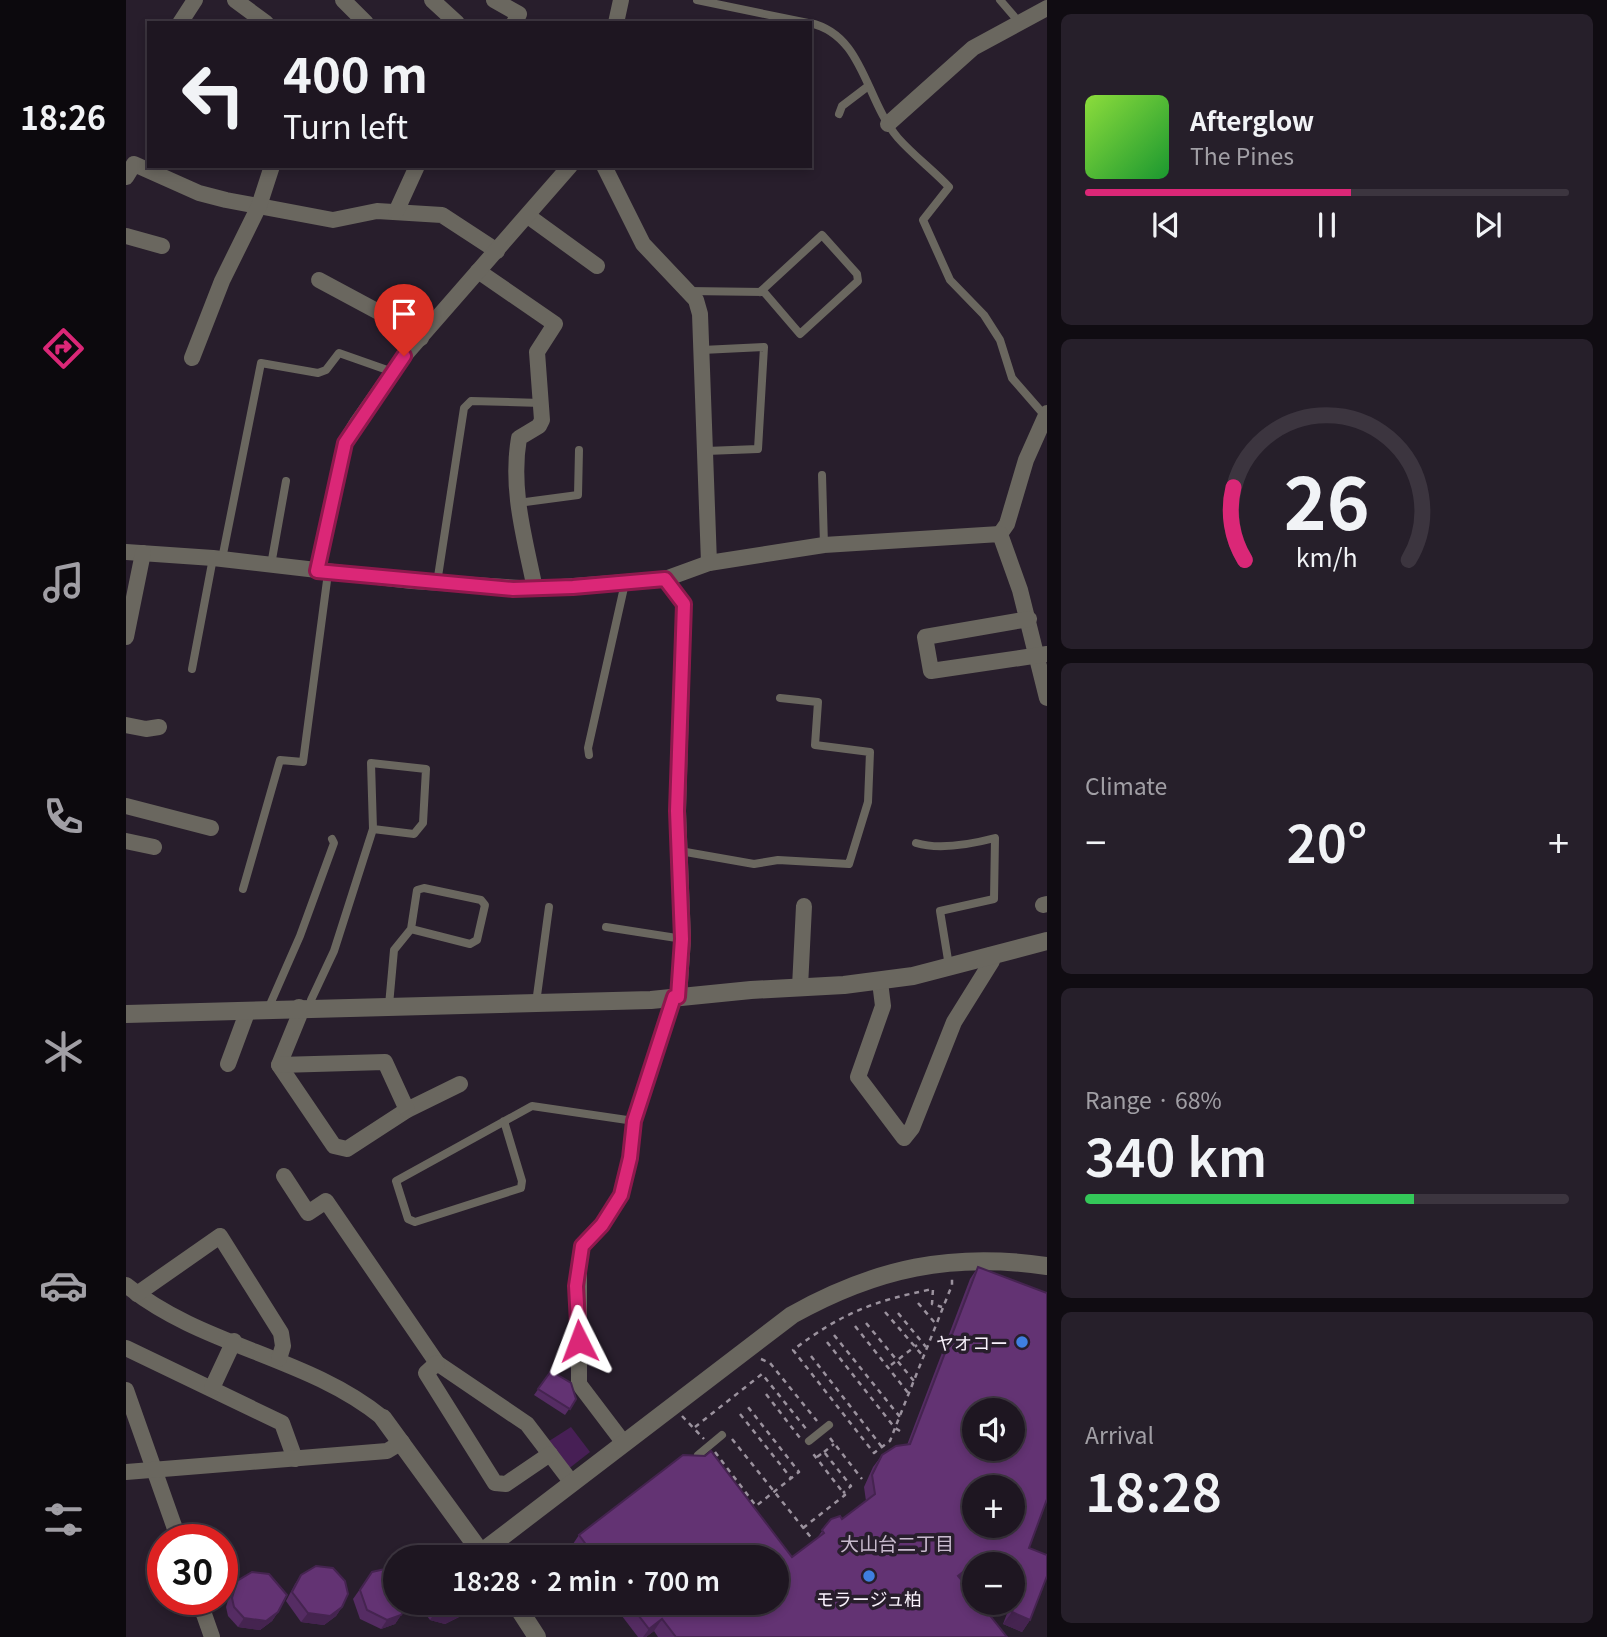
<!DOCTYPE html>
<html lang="en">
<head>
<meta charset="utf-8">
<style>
	:root { --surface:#1e1621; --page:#261f2a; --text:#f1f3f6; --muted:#a19fa5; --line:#3c353f; --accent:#db2777 }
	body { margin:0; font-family:Georgia,"Noto Sans JP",serif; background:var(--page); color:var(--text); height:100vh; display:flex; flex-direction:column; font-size:26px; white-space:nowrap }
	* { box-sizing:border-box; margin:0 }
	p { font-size:23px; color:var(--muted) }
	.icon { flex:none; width:38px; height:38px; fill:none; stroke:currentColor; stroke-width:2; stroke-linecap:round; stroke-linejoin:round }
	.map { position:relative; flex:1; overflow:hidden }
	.side { display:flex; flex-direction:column; gap:14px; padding:14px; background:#100c12; width:560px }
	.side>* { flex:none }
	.guide { position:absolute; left:21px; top:21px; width:665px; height:147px; border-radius:0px; box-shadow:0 4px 10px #0003,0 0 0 2px var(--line); background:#1e1621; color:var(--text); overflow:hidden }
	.fabs { position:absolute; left:836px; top:1398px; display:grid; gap:14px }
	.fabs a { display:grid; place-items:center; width:63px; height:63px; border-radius:50%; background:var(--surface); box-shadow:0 4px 10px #0003,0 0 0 2px var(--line); font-size:35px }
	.speed { position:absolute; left:21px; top:1524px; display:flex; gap:14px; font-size:35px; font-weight:700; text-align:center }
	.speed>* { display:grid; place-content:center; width:91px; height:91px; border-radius:50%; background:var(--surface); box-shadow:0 4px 10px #0003,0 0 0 2px var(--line); line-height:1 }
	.speed .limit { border:10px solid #d22; background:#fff; color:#111 }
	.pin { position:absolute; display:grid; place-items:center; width:60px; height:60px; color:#fff; margin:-72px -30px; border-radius:50% 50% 50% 0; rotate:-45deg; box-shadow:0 0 7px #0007 }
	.pin .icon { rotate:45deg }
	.me { position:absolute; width:77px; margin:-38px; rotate:357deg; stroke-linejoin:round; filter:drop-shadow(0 0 5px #0008) }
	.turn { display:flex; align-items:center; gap:24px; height:147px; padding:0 21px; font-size:32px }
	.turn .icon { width:91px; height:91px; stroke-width:2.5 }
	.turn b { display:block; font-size:49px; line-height:60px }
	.big { font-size:52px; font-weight:600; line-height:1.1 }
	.side .tile { flex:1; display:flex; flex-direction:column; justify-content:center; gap:10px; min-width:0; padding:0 24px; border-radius:10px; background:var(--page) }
	.side .dial { align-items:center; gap:0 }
	.dial svg { height:182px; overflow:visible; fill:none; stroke:var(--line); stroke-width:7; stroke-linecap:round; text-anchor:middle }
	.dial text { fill:var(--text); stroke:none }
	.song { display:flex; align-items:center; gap:21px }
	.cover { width:84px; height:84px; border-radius:10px; background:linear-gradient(135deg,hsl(90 70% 55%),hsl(130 70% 35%)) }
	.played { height:7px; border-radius:4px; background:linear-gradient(90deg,var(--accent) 55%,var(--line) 55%) }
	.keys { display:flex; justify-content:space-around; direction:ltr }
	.heat { display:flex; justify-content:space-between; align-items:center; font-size:38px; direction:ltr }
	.charge { height:10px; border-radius:5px; background:linear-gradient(90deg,#34c759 68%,var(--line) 0) }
	.trip { position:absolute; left:257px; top:1545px; width:406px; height:70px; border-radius:35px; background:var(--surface); box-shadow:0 4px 10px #0003,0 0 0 2px var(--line); font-weight:600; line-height:70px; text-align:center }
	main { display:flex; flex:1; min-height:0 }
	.dock { display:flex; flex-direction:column; width:126px; justify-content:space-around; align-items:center; background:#0c090d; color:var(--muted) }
	.dock .icon { width:49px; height:49px }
	.dock .selected { color:var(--accent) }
	.dock b { font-size:32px; color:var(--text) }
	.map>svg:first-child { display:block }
</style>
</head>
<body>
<main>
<nav class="dock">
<b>18:26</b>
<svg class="icon selected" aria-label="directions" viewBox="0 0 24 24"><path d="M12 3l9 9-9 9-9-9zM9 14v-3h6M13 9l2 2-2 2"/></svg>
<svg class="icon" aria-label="music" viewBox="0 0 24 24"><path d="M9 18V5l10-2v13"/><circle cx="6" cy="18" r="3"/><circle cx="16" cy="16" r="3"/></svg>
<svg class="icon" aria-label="phone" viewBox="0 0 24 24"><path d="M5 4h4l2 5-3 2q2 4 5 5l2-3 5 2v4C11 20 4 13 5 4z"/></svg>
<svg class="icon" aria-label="climate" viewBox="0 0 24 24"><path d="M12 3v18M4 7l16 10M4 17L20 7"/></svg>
<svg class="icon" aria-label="car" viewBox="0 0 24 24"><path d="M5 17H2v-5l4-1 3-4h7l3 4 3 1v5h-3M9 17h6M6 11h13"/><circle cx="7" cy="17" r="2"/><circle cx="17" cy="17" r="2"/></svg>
<svg class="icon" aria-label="filters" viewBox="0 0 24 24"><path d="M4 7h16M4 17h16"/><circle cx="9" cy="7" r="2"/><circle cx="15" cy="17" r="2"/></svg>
</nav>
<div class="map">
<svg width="921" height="1637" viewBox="0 0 921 1637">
	<rect width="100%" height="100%" fill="#281e2c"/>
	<path fill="#471f55" d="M445,1427L464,1452L441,1470L420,1443Z"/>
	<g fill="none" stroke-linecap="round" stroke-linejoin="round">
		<g stroke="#9b929e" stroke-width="2.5" stroke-dasharray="5 5" stroke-linecap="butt">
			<path d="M792,1303L809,1323"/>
			<path d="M759,1312L797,1356"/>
			<path d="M772,1313L800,1347"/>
			<path d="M740,1323L788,1381"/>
			<path d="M729,1326L783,1394"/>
			<path d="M708,1335L774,1417"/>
			<path d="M701,1342L769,1428L764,1441L748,1453L667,1350C716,1313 747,1301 807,1289L806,1304L816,1307"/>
			<path d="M685,1356L756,1447"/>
			<path d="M635,1359L644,1363L691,1421"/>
			<path d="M765,1365L791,1345"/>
			<path d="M640,1394L674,1438"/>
			<path d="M614,1414L665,1478"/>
			<path d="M556,1416L578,1439"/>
			<path d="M569,1427L636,1374L681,1430"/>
			<path d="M774,1431L769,1428L826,1285V1277"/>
			<path d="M704,1438L736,1479"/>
			<path d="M606,1439L687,1540"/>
			<path d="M589,1452L630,1506L673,1472L622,1407"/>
			<path d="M698,1452L708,1444"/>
			<path d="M691,1457L698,1452L725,1486L717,1493"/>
			<path d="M677,1528L719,1495L685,1451"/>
		</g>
		<g stroke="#6a675f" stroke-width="8">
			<path d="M571,0L682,23"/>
			<path d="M874,0L892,21"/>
			<path d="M684,23C738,35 739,100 772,138C788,156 807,170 823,187L797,220L824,280L858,315L874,340L886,378L920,417"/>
			<path d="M713,114L716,106L741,87"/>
			<path d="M562,291L638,292L674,334L732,281L731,274L696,235L634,292"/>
			<path d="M576,350L638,347L632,449L580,451"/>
			<path d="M696,475L698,545"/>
			<path d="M392,503L452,495L453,450"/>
			<path d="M96,559L135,363L192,373L200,370L213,353L267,372"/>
			<path d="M145,565L160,481"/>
			<path d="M311,583L338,408L345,401L415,403"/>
			<path d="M66,669L87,558"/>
			<path d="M463,755L462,748L499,583"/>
			<path d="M790,843C813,850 846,844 869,838L868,899L814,911L823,966"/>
			<path d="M554,851L628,864L652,860L723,864L742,802L744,752L689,745L692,702L654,698"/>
			<path d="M117,889L154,760L177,762L202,573"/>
			<path d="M480,927L557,939"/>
			<path d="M410,1003L423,907"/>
			<path d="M263,1005L268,950L285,929L291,890L298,888L355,900L359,905L351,940L344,944L285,929"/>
			<path d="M185,1007V1000L208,951L247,829L245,763L300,769L297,823L288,834L247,829"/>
			<path d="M142,1009L174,936L208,843L206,839"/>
			<path d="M378,1121L396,1181L395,1188L289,1222L282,1219L270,1181L406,1106L508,1121"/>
			<path d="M683,1441L703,1425"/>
			<path d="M572,1455L596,1435"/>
		</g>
		<g stroke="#6a675f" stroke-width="16">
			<path d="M109,0L140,23"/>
			<path d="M217,0L240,23"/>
			<path d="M306,0L331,23"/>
			<path d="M368,0L393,14L388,23"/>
			<path d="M54,23L69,0"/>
			<path d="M490,23L495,0"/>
			<path d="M762,124L847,48L921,8"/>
			<path d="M478,166L517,244L570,300L574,314L583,563"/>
			<path d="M0,177L8,164L73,193L100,200L207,220L251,211L316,215L371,251"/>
			<path d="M270,212L291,166"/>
			<path d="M402,216L471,266"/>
			<path d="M0,236L36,246"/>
			<path d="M352,271L429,324L411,352L416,420L413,426L393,438C384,490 399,539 409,589"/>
			<path d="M193,280L288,331L295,338"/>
			<path d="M66,358L96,281L133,206L146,166"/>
			<path d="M874,534L881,524L900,460L921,413"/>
			<path d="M0,552L87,558L286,581L409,589L539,579L583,563L698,545L874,534L894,590L921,698"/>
			<path d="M191,571L219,443L231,423L278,356L444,166"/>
			<path d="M539,579L558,604L552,811L557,939L553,997"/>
			<path d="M903,619L799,637L805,671L921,654"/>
			<path d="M0,637L17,553"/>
			<path d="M0,725L20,729L33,727"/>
			<path d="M0,806L85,828"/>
			<path d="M0,841L28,847"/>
			<path d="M917,905L921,904"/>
			<path d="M754,982L757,1006L732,1077L778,1138L786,1128L828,1022L866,961L865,955"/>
			<path d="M674,987L678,906"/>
			<path d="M173,1007V1016L153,1065L208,1146L221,1149L281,1110L334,1084"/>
			<path d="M102,1064L122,1010"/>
			<path d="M153,1065L259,1062L281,1110"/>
			<path d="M158,1176L182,1213L200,1201L311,1363L401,1424L446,1483"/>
			<path d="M0,1285C76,1347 181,1356 257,1418"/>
			<path d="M11,1294L94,1236L155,1333L157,1346L153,1359"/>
			<path d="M0,1348L156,1423L169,1459"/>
			<path d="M311,1363L300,1373L369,1483L380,1484L424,1454"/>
			<path d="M86,1388L108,1341"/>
			<path d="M0,1390L53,1540"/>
			<path d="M497,1442L453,1384V1264L456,1246L476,1225L495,1195L504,1158L508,1121L548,997"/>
			<path d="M0,1472L261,1451L276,1442"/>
			<path d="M73,1600L86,1637"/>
		</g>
		<g stroke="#6a675f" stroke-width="18">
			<path d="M0,1014L525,1000L625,990L718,985L787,976L921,941"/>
			<path d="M257,1418L359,1558"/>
			<path d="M356,1552L666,1315C750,1268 826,1252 921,1266"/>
			<path d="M389,1603L411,1637"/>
		</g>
	</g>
	<g fill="#552c63">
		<path d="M852,1267L903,1548L904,1620L896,1632L877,1624L885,1603H887L888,1595L839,1576L835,1579L881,1637H532L528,1631L520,1637H512L486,1603H651V1558H453L445,1547L453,1535L666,1557L691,1538L705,1519H716L740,1501L738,1487L747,1467L756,1455L781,1445L844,1279Z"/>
		<path d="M425,1371L450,1399L439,1415L408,1395Z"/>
		<path d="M246,1572L275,1615L269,1624L255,1629L234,1619L227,1599Z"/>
		<path d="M175,1575L216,1607L210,1616L198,1625L175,1622L160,1601L169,1584Z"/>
		<path d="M111,1581L152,1612L146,1621L134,1630L112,1627L102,1616L100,1607L105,1590Z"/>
		<path d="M291,1603H345L339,1614L319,1624L304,1620Z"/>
	</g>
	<g fill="#452450">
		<path d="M847,1564L849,1565V1580L839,1576L824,1587L832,1576Z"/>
		<path d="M887,1580L897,1583L888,1595H887Z"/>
		<path d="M345,1605L339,1614L319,1624L304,1620L310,1611Z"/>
		<path d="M216,1607L210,1616L198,1625L175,1622L182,1613Z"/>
		<path d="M152,1612L146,1621L134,1630L112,1627L118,1618Z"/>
		<path d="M886,1612L904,1620L896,1632L877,1624Z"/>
		<path d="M275,1615L269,1624L255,1629L261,1620Z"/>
		<path d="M536,1619L528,1631L520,1637H517L523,1629Z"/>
	</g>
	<g fill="#633373" stroke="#452450" stroke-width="2" fill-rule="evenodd">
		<path d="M852,1267L921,1293V1499L903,1548L921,1555V1576L904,1620L886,1612L897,1583L887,1580V1564H847L832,1576L849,1596V1603H854L881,1637H550L536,1619L523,1629L503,1603H651V1558H470L453,1535L557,1455L579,1456L585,1451L666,1557L698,1533L696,1530L705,1519L714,1516L716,1519L749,1494L746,1475L756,1455L770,1446L784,1444ZM849,1410H887V1449H849ZM849,1488H887V1526H849Z"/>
		<path d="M425,1371L445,1383L450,1399L444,1409L412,1389Z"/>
		<path d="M190,1566L207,1568L219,1581L222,1594L216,1607L204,1616L182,1613L166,1592L175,1575Z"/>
		<path d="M263,1568L270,1571V1603H283L275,1615L261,1620L241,1610L234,1590L246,1572Z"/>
		<path d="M126,1572L143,1574L161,1595L152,1612L140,1621L118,1618L108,1607L106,1598L111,1581Z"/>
		<path d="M304,1603H345V1605L325,1615L310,1611Z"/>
	</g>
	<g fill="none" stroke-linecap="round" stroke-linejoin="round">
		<defs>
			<path id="route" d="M278,356L219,443L191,571L387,589L447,587L539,579L558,604L551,811L556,939L552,997H548L508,1121L504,1158L495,1195L476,1225L456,1246L450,1286L453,1341"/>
		</defs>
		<use href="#route" stroke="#8e194d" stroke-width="18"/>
		<use href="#route" stroke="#db2777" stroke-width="12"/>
	</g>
	<g fill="#3f7fe0" stroke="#281e2c" stroke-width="2.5">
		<circle cx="896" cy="1342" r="7"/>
		<circle cx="743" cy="1576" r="7"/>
	</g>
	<g text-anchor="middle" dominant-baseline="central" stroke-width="7" stroke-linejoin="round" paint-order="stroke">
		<g font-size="18" fill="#f9f2fc" stroke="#281e2c" text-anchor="end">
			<text x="882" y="1342">ヤオコー</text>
			<text x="743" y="1598" text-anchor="middle">モラージュ柏</text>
		</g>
		<g font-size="19" fill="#c8bacd" stroke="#281e2c">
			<text x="771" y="1542">大山台二丁目</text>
		</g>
	</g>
</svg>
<div class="fabs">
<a><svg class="icon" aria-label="sound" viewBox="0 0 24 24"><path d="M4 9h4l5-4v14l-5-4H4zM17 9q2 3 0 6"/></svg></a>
<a>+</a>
<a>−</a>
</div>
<div class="speed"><div class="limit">30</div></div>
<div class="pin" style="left:278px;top:356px;background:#d93025"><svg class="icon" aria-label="arrive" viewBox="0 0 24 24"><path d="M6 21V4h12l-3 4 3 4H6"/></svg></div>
<svg class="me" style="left:453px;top:1341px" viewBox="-20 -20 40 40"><path d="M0-17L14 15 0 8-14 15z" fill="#db2777" stroke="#fff" stroke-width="4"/></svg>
<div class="trip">18:28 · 2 min · 700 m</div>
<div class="guide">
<div class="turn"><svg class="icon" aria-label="left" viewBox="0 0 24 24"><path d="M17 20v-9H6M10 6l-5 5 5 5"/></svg><div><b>400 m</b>Turn left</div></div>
</div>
</div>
<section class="side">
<div class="tile">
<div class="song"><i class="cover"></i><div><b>Afterglow</b><p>The Pines</p></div></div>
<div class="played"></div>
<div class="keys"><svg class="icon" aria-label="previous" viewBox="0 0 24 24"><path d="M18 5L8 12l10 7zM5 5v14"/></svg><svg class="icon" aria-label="pause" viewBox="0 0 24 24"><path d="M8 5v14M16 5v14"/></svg><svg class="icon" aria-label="next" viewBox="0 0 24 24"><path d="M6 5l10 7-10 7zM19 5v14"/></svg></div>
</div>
<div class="tile dial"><svg viewBox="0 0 100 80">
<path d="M14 69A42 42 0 1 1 86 69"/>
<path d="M14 69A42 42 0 0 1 9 37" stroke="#db2777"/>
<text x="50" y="56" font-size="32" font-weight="700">26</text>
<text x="50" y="72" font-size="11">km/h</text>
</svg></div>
<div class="tile"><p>Climate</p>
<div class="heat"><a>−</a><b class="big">20°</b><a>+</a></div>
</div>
<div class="tile"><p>Range · 68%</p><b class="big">340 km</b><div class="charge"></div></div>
<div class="tile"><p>Arrival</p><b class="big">18:28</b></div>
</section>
</main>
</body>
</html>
